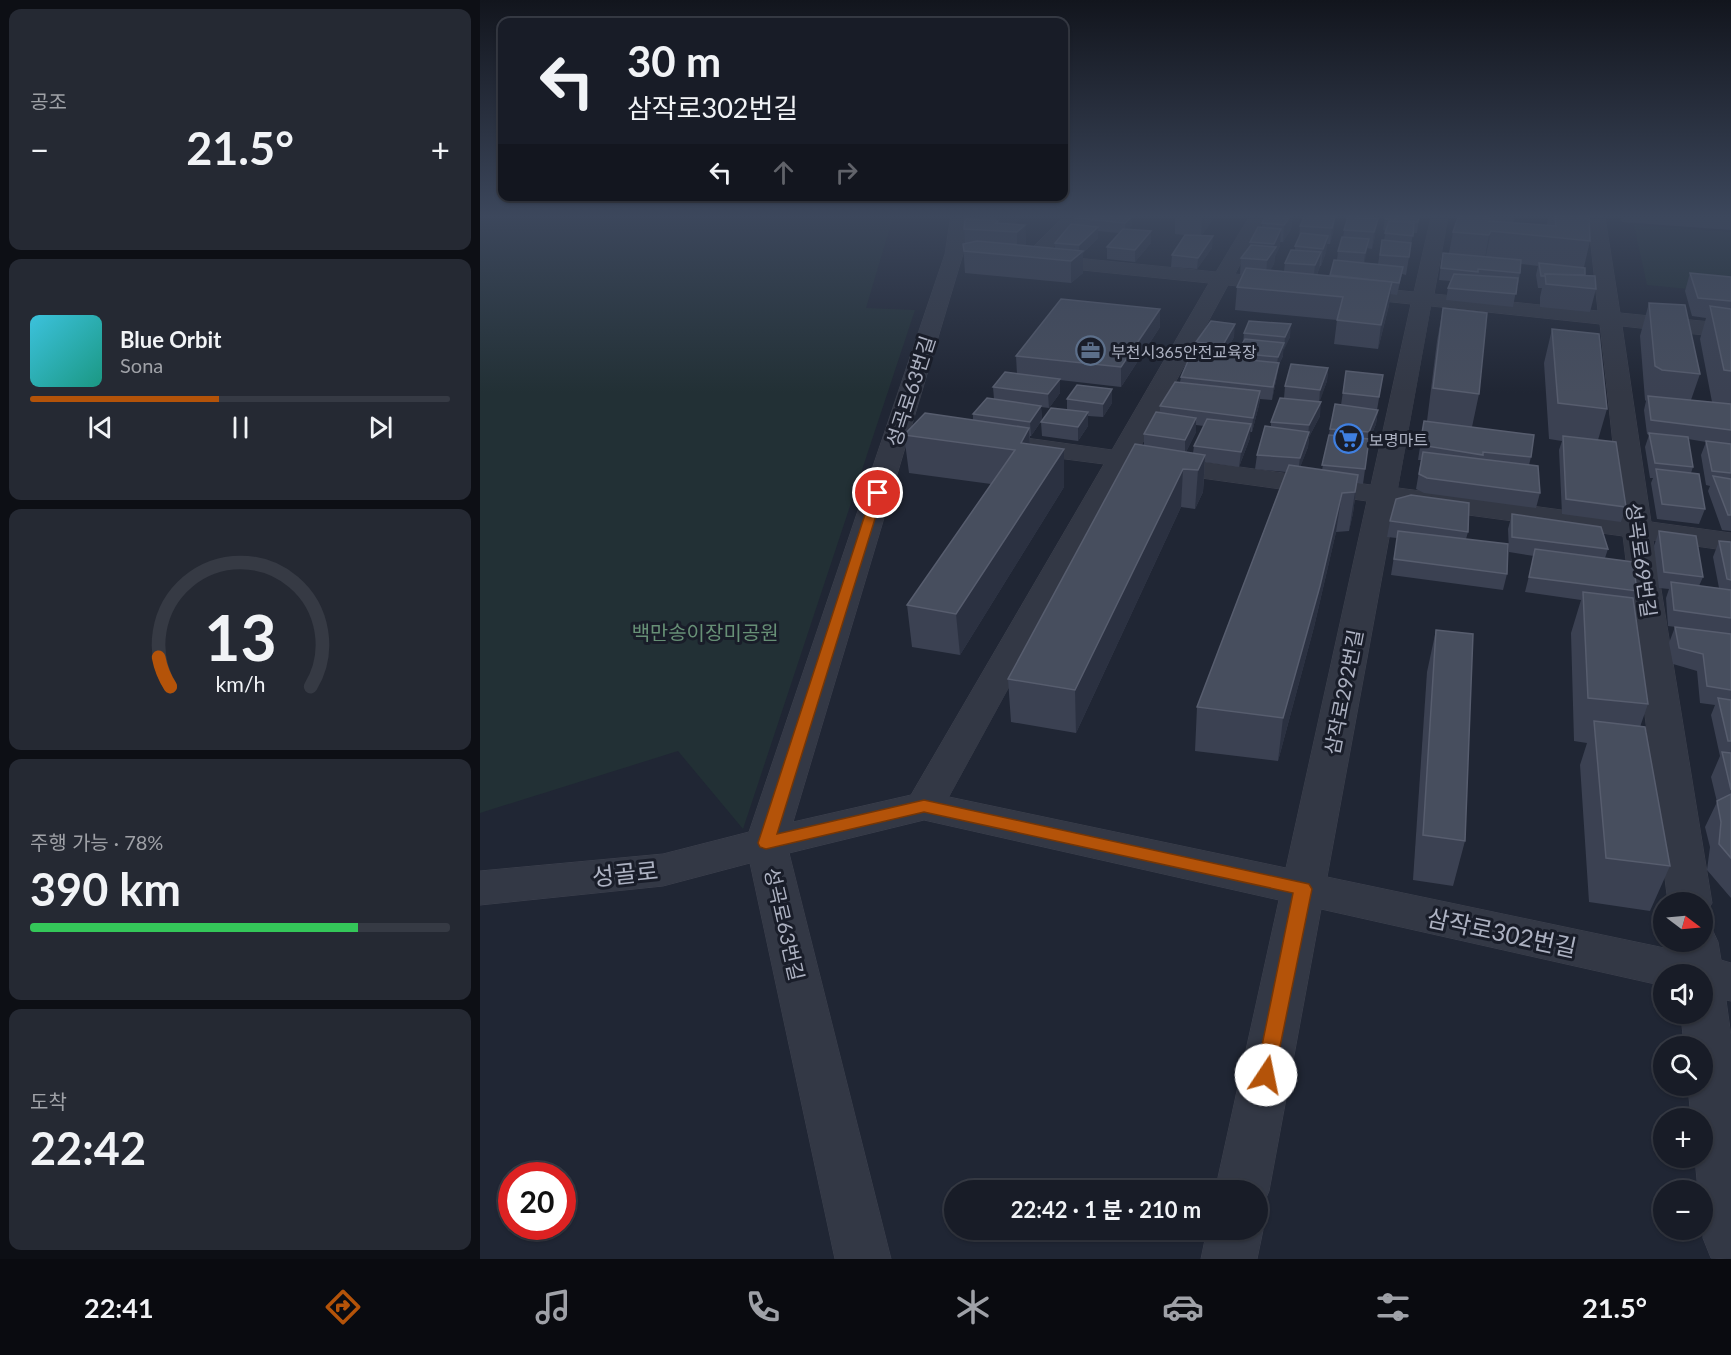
<!DOCTYPE html>
<html lang="ko">
<head>
<meta charset="utf-8">
<style>
	:root { --surface:#181c27; --page:#252933; --text:#f1f3f6; --muted:#9fa1a7; --line:#363a44; --accent:#b45309 }
	body { margin:0; font-family:Lato,"Noto Sans KR",sans-serif; background:var(--page); color:var(--text); height:100vh; display:flex; flex-direction:column; font-size:22px; white-space:nowrap }
	* { box-sizing:border-box; margin:0 }
	p { font-size:20px; color:var(--muted) }
	.icon { flex:none; width:33px; height:33px; fill:none; stroke:currentColor; stroke-width:2; stroke-linecap:round; stroke-linejoin:round }
	.map { position:relative; flex:1; overflow:hidden }
	.side { display:flex; flex-direction:column; gap:9px; padding:9px; background:#0d0f15; width:480px }
	.side>* { flex:none }
	.banner { position:absolute; left:18px; top:18px; width:570px; height:183px; border-radius:12px; box-shadow:0 2px 4px #0004,0 0 0 2px var(--line); background:#181c27; color:var(--text); overflow:hidden }
	.needle { width:39px; rotate:106deg }
	.buttons { position:absolute; left:1173px; top:892px; display:grid; gap:12px }
	.buttons a { display:grid; place-items:center; width:60px; height:60px; border-radius:50%; background:var(--surface); box-shadow:0 2px 4px #0004,0 0 0 2px var(--line); font-size:30px }
	.speed { position:absolute; left:18px; top:1162px; display:flex; gap:12px; font-size:30px; font-weight:700; text-align:center }
	.speed>* { display:grid; place-content:center; width:78px; height:78px; border-radius:50%; background:var(--surface); box-shadow:0 2px 4px #0004,0 0 0 2px var(--line); line-height:1 }
	.speed .limit { border:9px solid #d22; background:#fff; color:#111 }
	.pin { position:absolute; display:grid; place-items:center; width:51px; height:51px; color:#fff; margin:-26px; border:3px solid #fff; border-radius:50%; box-shadow:0 2px 6px #0007 }
	.me { position:absolute; width:66px; margin:-33px; rotate:11deg; stroke-linejoin:round; filter:drop-shadow(0 0 4px #0008) }
	.turn { display:flex; align-items:center; gap:21px; height:126px; padding:0 30px; font-size:27px }
	.turn .icon { width:78px; height:78px; stroke-width:2.5 }
	.turn b { display:block; font-size:42px; line-height:51px }
	.lanes { display:flex; align-items:center; height:57px; padding:0 30px; background:#0003; justify-content:center; gap:30px; direction:ltr }
	.lanes .off { opacity:.35 }
	.big { font-size:45px; font-weight:700; line-height:1.1 }
	.side .widget { flex:1; display:flex; flex-direction:column; justify-content:center; gap:9px; min-width:0; padding:0 21px; border-radius:12px; background:var(--page) }
	.side .dial { align-items:center; gap:0 }
	.dial svg { height:156px; overflow:visible; fill:none; stroke:var(--line); stroke-width:7; stroke-linecap:round; text-anchor:middle }
	.dial text { fill:var(--text); stroke:none }
	.song { display:flex; align-items:center; gap:18px }
	.cover { width:72px; height:72px; border-radius:9px; background:linear-gradient(135deg,hsl(190 70% 55%),hsl(170 70% 35%)) }
	.played { height:6px; border-radius:3px; background:linear-gradient(90deg,var(--accent) 45%,var(--line) 45%) }
	.keys { display:flex; justify-content:space-around; direction:ltr }
	.heat { display:flex; justify-content:space-between; align-items:center; font-size:33px; direction:ltr }
	.charge { height:9px; border-radius:4px; background:linear-gradient(90deg,#34c759 78%,var(--line) 0) }
	.trip { position:absolute; left:464px; top:1180px; width:324px; height:60px; border-radius:30px; background:var(--surface); box-shadow:0 2px 4px #0004,0 0 0 2px var(--line); font-weight:700; line-height:60px; text-align:center }
	.menu { display:flex; height:96px; justify-content:space-around; align-items:center; background:#0a0b10; color:var(--muted) }
	.menu .icon { width:42px; height:42px }
	.menu .selected { color:var(--accent) }
	.menu b { font-size:27px; color:var(--text) }
	main { display:flex; flex:1; min-height:0 }
	.map>svg:first-child { display:block }
</style>
</head>
<body>
<main>
<section class="side">
<div class="widget"><p>공조</p>
<div class="heat"><a>−</a><b class="big">21.5°</b><a>+</a></div>
</div>
<div class="widget">
<div class="song"><i class="cover"></i><div><b>Blue Orbit</b><p>Sona</p></div></div>
<div class="played"></div>
<div class="keys"><svg class="icon" aria-label="previous" viewBox="0 0 24 24"><path d="M18 5L8 12l10 7zM5 5v14"/></svg><svg class="icon" aria-label="pause" viewBox="0 0 24 24"><path d="M8 5v14M16 5v14"/></svg><svg class="icon" aria-label="next" viewBox="0 0 24 24"><path d="M6 5l10 7-10 7zM19 5v14"/></svg></div>
</div>
<div class="widget dial"><svg viewBox="0 0 100 80">
<path d="M14 69A42 42 0 1 1 86 69"/>
<path d="M14 69A42 42 0 0 1 8 54" stroke="#b45309"/>
<text x="50" y="56" font-size="32" font-weight="700">13</text>
<text x="50" y="72" font-size="11">km/h</text>
</svg></div>
<div class="widget"><p>주행 가능 · 78%</p><b class="big">390 km</b><div class="charge"></div></div>
<div class="widget"><p>도착</p><b class="big">22:42</b></div>
</section>
<div class="map">
<svg width="1251" height="1259" viewBox="0 0 1251 1259">
	<rect width="100%" height="100%" fill="#202634"/>
	<g fill="#223035">
		<path d="M0,217H413L386,308L435,310L263,829L198,751L0,813Z"/>
		<path d="M1154,225L1251,232V293L1167,285Z"/>
	</g>
	<g fill="none" stroke-linecap="round" stroke-linejoin="round">
		<defs>
			<g id="minor">
				<path d="M471,217H489L483,254L313,822L431,795L624,464L539,453L530,451L526,445L530,439L539,437L632,450L729,283L544,264L541,260L544,256L583,217H601L566,255L736,272L769,217H785L755,274L804,279L811,281L814,285L811,289L804,291L748,285L657,453L891,485L931,304L865,297L858,295L855,291L858,287L865,285L934,292L951,217H968L954,294L1118,311L1108,217H1125L1140,313L1251,324V338L1142,326L1171,522L1251,533V551L1173,540L1232,903L1225,915L1222,916V903H1188L1143,536L915,505L847,877L1194,950V942H1222V926L1232,929L1238,942L1241,960L1251,963V1001L1246,1000L1251,1036V1259L1231,1258L1223,1238L1222,1191H1218L1215,1158H1222V1119H1211L1208,1086H1222V1047H1204L1201,1014H1222V975H1184V986L841,909L789,1191L781,1210L777,1211V1191H735L799,900L444,820L309,853L411,1259H355L270,863L183,886L0,905V871L183,854L269,832L465,254ZM951,306L1120,324L1141,518L918,488ZM649,468L887,501L806,868L469,797Z"/>
				<path d="M777,1216L783,1230L777,1259H721L727,1230H777Z"/>
			</g>
		</defs>
		<use href="#minor" stroke="#3d414e" stroke-width="1"/>
		<use href="#minor" fill="#333845" fill-rule="evenodd"/>
	</g>
	<g fill="#3b4152" fill-rule="evenodd">
		<path d="M484,217H541L534,224L545,225L546,246L575,248V243L595,225V218L596,217H654L652,219V225L649,229L671,243L655,262L627,259V247L639,233L618,231V238L603,253V273L591,283L485,273L483,244H485Z"/>
		<path d="M695,217H735L721,236L732,248L717,269L691,267L692,255L705,235L695,234Z"/>
		<path d="M783,217H814L812,221L811,229L803,242H800V246L795,256L794,264L790,270L804,271L805,263L815,250V246L819,238L820,226L855,217L853,233L850,244H847L846,252L841,266H840L837,275L850,276L857,260L858,251L863,237L867,217L894,219L895,236L892,249L887,248L884,263L898,264L902,240H904L906,231L903,230L905,219L939,217L937,233H933L926,275L922,274L917,295L910,294L909,305L898,349L854,344L857,320L755,310L757,287L762,276L760,275L761,258L770,247V242L782,227Z"/>
		<path d="M967,217H1035L1033,223L1067,225L1068,217H1109L1110,241L1104,267L1105,275L1116,289L1110,312L1060,307V297L1062,288H1058L1056,275L1058,266L1041,264L1040,273L1038,285H1037L1033,307L966,300L968,288L971,281L959,280L961,264L963,253H969L973,232L978,218Z"/>
		<path d="M1141,217H1251V230L1142,222Z"/>
		<path d="M1210,273L1251,277V531L1242,530L1228,491L1230,486L1226,485L1221,455L1226,442L1208,439L1213,467L1211,473L1225,509L1219,524L1177,519L1171,483L1173,478H1170L1165,447L1169,435L1167,434L1164,410L1166,401L1165,400L1160,336L1169,303L1220,374L1211,400L1232,402L1220,339L1226,318L1212,316L1205,291Z"/>
		<path d="M963,308L999,394L992,427L1051,457L1049,465L1060,493L1056,508L944,493L936,489L941,460H938L944,421H947L957,341Z"/>
		<path d="M680,309V327L641,387L580,380V393L569,408L561,407L562,420L551,436H550V444L584,449V487L480,655L432,647L427,605L511,484L429,473L424,435L493,420V414L514,399L513,387L537,374L536,356Z"/>
		<path d="M1072,329L1127,409L1118,440L1146,507L1141,522L1082,514L1079,450L1082,441L1069,439L1064,363Z"/>
		<path d="M764,333L810,337L803,350V356L798,366L797,376L792,400L780,399L779,405L772,432H770V438L759,467L725,462L723,492L715,509L701,507L596,733L531,722L528,679L664,445V434L680,413V406L700,382L701,377L716,354V342L754,337L743,357L757,358V353L763,343ZM716,425L724,426L714,446L713,453L706,452L716,432Z"/>
		<path d="M848,368L847,381L839,402L840,416L829,437L828,447L820,467L842,470L850,429L861,405L866,371L903,375L897,410H898L896,424L889,441L883,484L877,483L873,513L869,531L856,532L834,627L798,761L715,751L717,707L806,472L775,469L777,455L791,427V422L804,398L805,386Z"/>
		<path d="M587,399L632,403L623,417L608,416V426L598,441L562,436L561,422L587,410Z"/>
		<path d="M1032,514L1128,549L1125,558L1157,591L1154,602L1168,704L1160,727L1190,866L1170,911L1109,902L1100,765L1107,743L1094,741L1091,633L1101,600L1045,592L1054,556L1029,552L1028,529Z"/>
		<path d="M910,521L988,532L986,539L1027,574L1023,590L911,575L917,538L907,537Z"/>
		<path d="M1179,531L1223,577L1219,586L1239,588L1233,557L1239,541L1251,542V898L1227,870L1230,847L1225,827L1237,802L1231,777L1240,756L1231,715L1235,705L1220,703L1217,671L1193,664L1189,643L1195,627H1196L1188,626L1186,598L1189,589L1179,588L1174,546Z"/>
		<path d="M956,630L985,841L973,886L933,880L947,672Z"/>
	</g>
	<g fill="#2b3141">
		<path d="M517,217H541L533,225L516,223L517,222Z"/>
		<path d="M651,217H654L652,219V225L645,234V223Z"/>
		<path d="M722,217H735L721,236Z"/>
		<path d="M809,217H814L812,221L811,229L803,242L804,225Z"/>
		<path d="M855,217L853,233L850,244L852,228Z"/>
		<path d="M898,219L895,236L892,249L894,232Z"/>
		<path d="M545,225L546,246L537,253V232Z"/>
		<path d="M618,227V238L603,253V273L591,283V261L599,254V245Z"/>
		<path d="M801,229L800,246L795,256L794,264L786,278L787,260L793,251L794,244Z"/>
		<path d="M671,231V243L655,262V250Z"/>
		<path d="M1011,231L1005,260L1004,264L1009,235Z"/>
		<path d="M733,236L732,248L717,269L718,258Z"/>
		<path d="M848,236L846,252L841,266L843,249Z"/>
		<path d="M889,239L886,256L883,270L885,253Z"/>
		<path d="M841,252L839,269L833,283L835,265Z"/>
		<path d="M912,282L909,305L898,349L901,325Z"/>
		<path d="M680,309V327L641,387V367Z"/>
		<path d="M755,324L754,337L742,358L743,345Z"/>
		<path d="M811,324L810,337L804,350L805,337Z"/>
		<path d="M804,343L803,356L798,366L797,376L792,400L798,357Z"/>
		<path d="M848,368L847,381L839,404L840,390Z"/>
		<path d="M580,379V393L569,408L568,394Z"/>
		<path d="M632,389V403L623,417V404Z"/>
		<path d="M780,391L779,405L772,432L773,418Z"/>
		<path d="M841,402L840,416L829,437L828,447L818,473L820,458L828,436L829,425Z"/>
		<path d="M561,406L562,420L551,436L550,422Z"/>
		<path d="M898,410L896,424L886,446L889,432Z"/>
		<path d="M608,412V426L598,441V427Z"/>
		<path d="M716,418V432L705,454V440Z"/>
		<path d="M771,424L770,438L759,467L761,452Z"/>
		<path d="M549,428L551,465L541,443Z"/>
		<path d="M584,449V487L480,655L476,614Z"/>
		<path d="M725,455L723,492L715,509L718,470Z"/>
		<path d="M703,469L701,507L596,733L595,690Z"/>
		<path d="M878,475L873,513L869,531L875,492Z"/>
		<path d="M862,493L856,532L834,627L798,761L803,718Z"/>
	</g>
	<g fill="#474e5e" stroke="#575d6e" stroke-width="1.5">
		<path d="M596,217H651L645,223L595,218Z"/>
		<path d="M785,217H810L804,225L782,223Z"/>
		<path d="M824,217H855L852,228L820,226Z"/>
		<path d="M867,217H893L892,219L868,217V218H867Z"/>
		<path d="M868,217L898,219L894,232L864,230Z"/>
		<path d="M906,217H939L938,222L905,219Z"/>
		<path d="M978,217H1009V221L1076,226L1075,217H1109L1110,241L1011,231L1009,235L973,232Z"/>
		<path d="M485,219L518,221L516,223L545,225L537,232L484,229Z"/>
		<path d="M909,221L934,223L933,236L905,233Z"/>
		<path d="M591,224L618,227L599,245L575,243Z"/>
		<path d="M778,227L801,229L794,244L770,242Z"/>
		<path d="M643,229L671,231L655,250L627,247Z"/>
		<path d="M821,233L848,236L843,249L815,246Z"/>
		<path d="M705,235L733,236L718,258L692,255Z"/>
		<path d="M862,237L889,239L885,253L858,251Z"/>
		<path d="M902,240L931,243L929,257L900,255Z"/>
		<path d="M497,241L603,251L591,261L484,251L483,244Z"/>
		<path d="M771,245L796,247L787,260L761,258Z"/>
		<path d="M811,250L841,252L835,265L805,263Z"/>
		<path d="M963,253L1041,260L1040,273L998,269V272L961,268Z"/>
		<path d="M854,260L923,267L919,283L850,275Z"/>
		<path d="M1059,263L1105,268V275L1065,274V276H1061Z"/>
		<path d="M766,268L912,282L901,325L857,320L863,297L757,287Z"/>
		<path d="M1210,273L1251,277V301L1218,298Z"/>
		<path d="M974,274L1038,278L1036,294L968,288Z"/>
		<path d="M1065,274L1115,276L1116,289L1066,284Z"/>
		<path d="M581,299L680,309L641,367L536,356Z"/>
		<path d="M1169,303L1205,305L1220,374L1182,370L1175,366Z"/>
		<path d="M1230,306L1251,309V371L1244,370Z"/>
		<path d="M963,308L1007,313L999,394L953,388Z"/>
		<path d="M731,321L755,324L743,345L716,342Z"/>
		<path d="M769,321L811,324L805,337L764,333Z"/>
		<path d="M1072,329L1119,334L1127,409L1078,403Z"/>
		<path d="M765,339L804,343L798,357L757,353Z"/>
		<path d="M711,354L799,363L793,387L701,377Z"/>
		<path d="M811,364L848,368L840,390L805,386Z"/>
		<path d="M866,371L903,375L899,397L863,393Z"/>
		<path d="M525,372L580,379L568,394L513,387Z"/>
		<path d="M695,382L780,391L773,418L680,406Z"/>
		<path d="M597,385L632,389L623,404L587,399Z"/>
		<path d="M1168,396L1251,404V430L1171,420Z"/>
		<path d="M507,398L561,406L550,422L493,414Z"/>
		<path d="M800,398L841,402L829,425L791,422Z"/>
		<path d="M855,404L898,410L889,432L850,429Z"/>
		<path d="M571,408L608,412L598,427L561,422Z"/>
		<path d="M676,412L716,418L705,440L664,434Z"/>
		<path d="M445,413L549,428L541,443L584,449L476,614L427,605L535,450L424,435Z"/>
		<path d="M727,419L771,424L761,452L714,446Z"/>
		<path d="M944,421L1054,435L1051,457L1003,452V455L940,445Z"/>
		<path d="M785,426L829,432L820,458L777,455Z"/>
		<path d="M1169,433L1208,437L1213,467L1175,463Z"/>
		<path d="M849,435L889,439L885,469L842,465Z"/>
		<path d="M1083,436L1136,442L1146,507L1086,499Z"/>
		<path d="M1226,441L1251,444V473L1232,471Z"/>
		<path d="M655,444L725,455L718,470L703,469L595,690L528,679Z"/>
		<path d="M943,452L1058,466L1060,493L947,478L939,474Z"/>
		<path d="M809,465L878,475L875,492L862,493L840,586L803,718L717,707Z"/>
		<path d="M1176,469L1219,474L1225,509L1182,504Z"/>
		<path d="M1233,476L1251,479V515H1248Z"/>
		<path d="M931,495L989,503L988,532L910,521L916,499Z"/>
		<path d="M1032,514L1121,527L1128,549L1032,537Z"/>
		<path d="M918,531L1028,544L1027,574L914,559Z"/>
		<path d="M1179,531L1216,536L1223,577L1184,572Z"/>
		<path d="M1239,541L1251,542V580L1247,579Z"/>
		<path d="M1055,549L1153,562L1157,591L1049,577Z"/>
		<path d="M1191,582L1251,590V618L1194,610Z"/>
		<path d="M1103,592L1153,598L1168,704L1108,698Z"/>
		<path d="M1195,627L1251,634V690L1227,686L1223,654L1199,648Z"/>
		<path d="M956,630L993,634L985,841L943,835Z"/>
		<path d="M1238,698L1251,700V741H1248Z"/>
		<path d="M1114,721L1165,727L1190,866L1126,858Z"/>
		<path d="M1242,752L1251,753V790Z"/>
		<path d="M1251,794V858L1239,844L1241,822L1237,801Z"/>
	</g>
	<linearGradient id="sky" x2="0" y2="1"><stop stop-color="#12151d"/><stop offset="0.55" stop-color="#3c475c"/><stop offset="1" stop-color="#3c475c" stop-opacity="0"/></linearGradient>
	<rect width="1251" height="393" fill="url(#sky)"/>
	<path fill="#b45309" stroke="#753606" stroke-width="1.5" d="M398,490L403,493L297,834L444,800L829,884L832,889L793,1081L786,1084L779,1081L776,1075L813,893L444,812L286,849L280,847L278,843L392,493Z"/>
	<defs>
		<symbol id="office-ring" viewBox="-11 -11 22 22"><circle r="9.5" fill="#191d29" stroke="#5c6f8a" stroke-width="1.5"/><path d="M-6-3h4V-5.5h4V-3h4V5H-6ZM-1-4.5V-3h2v-1.5ZM-6 0V1H6V0Z" fill="#5c6f8a"/></symbol>
		<symbol id="supermarket-ring" viewBox="-11 -11 22 22"><circle r="9.5" fill="#191d29" stroke="#3f7fe0" stroke-width="1.5"/><path d="M-6-5.5h2.5l.6 2H6L4.5 2H-2.5L-4.4-4H-6ZM-1.5 3.2a1.3 1.3 0 1 0 .1 0ZM3 3.2a1.3 1.3 0 1 0 .1 0Z" fill="#3f7fe0"/></symbol>
	</defs>
	<g fill-rule="evenodd">
		<use href="#office-ring" x="594" y="334" width="33" height="33"/>
		<use href="#supermarket-ring" x="852" y="422" width="33" height="33"/>
	</g>
	<g text-anchor="middle" dominant-baseline="central" stroke-width="6" stroke-linejoin="round" paint-order="stroke">
		<g font-size="16" fill="#adb2c2" stroke="#191d29" text-anchor="start">
			<text x="631" y="351">부천시365안전교육장</text>
			<text x="889" y="439">보명마트</text>
		</g>
		<g font-size="20" fill="#adb2c2" stroke="#191d29">
			<text transform="translate(430 391) rotate(-72)">성곡로63번길</text>
			<text transform="translate(1162 560) rotate(82)">성곡로69번길</text>
			<text transform="translate(863 692) rotate(-79)">삼작로292번길</text>
			<text transform="translate(305 924) rotate(77)">성곡로63번길</text>
		</g>
		<g font-size="20" fill="#679076" stroke="#191d29">
			<text x="225" y="632">백만송이장미공원</text>
		</g>
		<g font-size="24" fill="#adb2c2" stroke="#191d29">
			<text transform="translate(145 873) rotate(-6)">성골로</text>
			<text transform="translate(1022 932) rotate(12)">삼작로302번길</text>
		</g>
	</g>
</svg>
<div class="buttons">
<a><svg class="needle" viewBox="-14 -14 28 28"><path d="M0-13l5 13h-10z" fill="#e53935"/><path d="M0 13l5-13h-10z" fill="#9fa1a7"/></svg></a>
<a><svg class="icon" aria-label="sound" viewBox="0 0 24 24"><path d="M4 9h4l5-4v14l-5-4H4zM17 9q2 3 0 6"/></svg></a>
<a><svg class="icon" aria-label="search" viewBox="0 0 24 24"><circle cx="10" cy="10" r="6"/><path d="M15 15l6 6"/></svg></a>
<a>+</a>
<a>−</a>
</div>
<div class="speed"><div class="limit">20</div></div>
<div class="pin" style="left:398px;top:493px;background:#d93025"><svg class="icon" aria-label="arrive" viewBox="0 0 24 24"><path d="M6 21V4h12l-3 4 3 4H6"/></svg></div>
<svg class="me" style="left:786px;top:1075px" viewBox="-20 -20 40 40"><circle r="19" fill="#fff"/><path d="M0-13L10 11 0 6-10 11z" fill="#b45309"/></svg>
<div class="trip">22:42 · 1 분 · 210 m</div>
<div class="banner">
<div class="turn"><svg class="icon" aria-label="left" viewBox="0 0 24 24"><path d="M17 20v-9H6M10 6l-5 5 5 5"/></svg><div><b>30 m</b>삼작로302번길</div></div>
<div class="lanes"><svg class="icon" aria-label="left" viewBox="0 0 24 24"><path d="M17 20v-9H6M10 6l-5 5 5 5"/></svg><svg class="icon off" aria-label="ahead" viewBox="0 0 24 24"><path d="M12 20V5M6 11l6-6 6 6"/></svg><svg class="icon off" aria-label="right" viewBox="0 0 24 24"><path d="M7 20v-9h11M14 6l5 5-5 5"/></svg></div>
</div>
</div>
</main>
<nav class="menu">
<b>22:41</b>
<svg class="icon selected" aria-label="directions" viewBox="0 0 24 24"><path d="M12 3l9 9-9 9-9-9zM9 14v-3h6M13 9l2 2-2 2"/></svg>
<svg class="icon" aria-label="music" viewBox="0 0 24 24"><path d="M9 18V5l10-2v13"/><circle cx="6" cy="18" r="3"/><circle cx="16" cy="16" r="3"/></svg>
<svg class="icon" aria-label="phone" viewBox="0 0 24 24"><path d="M5 4h4l2 5-3 2q2 4 5 5l2-3 5 2v4C11 20 4 13 5 4z"/></svg>
<svg class="icon" aria-label="climate" viewBox="0 0 24 24"><path d="M12 3v18M4 7l16 10M4 17L20 7"/></svg>
<svg class="icon" aria-label="car" viewBox="0 0 24 24"><path d="M5 17H2v-5l4-1 3-4h7l3 4 3 1v5h-3M9 17h6M6 11h13"/><circle cx="7" cy="17" r="2"/><circle cx="17" cy="17" r="2"/></svg>
<svg class="icon" aria-label="filters" viewBox="0 0 24 24"><path d="M4 7h16M4 17h16"/><circle cx="9" cy="7" r="2"/><circle cx="15" cy="17" r="2"/></svg>
<b>21.5°</b>
</nav>
</body>
</html>
